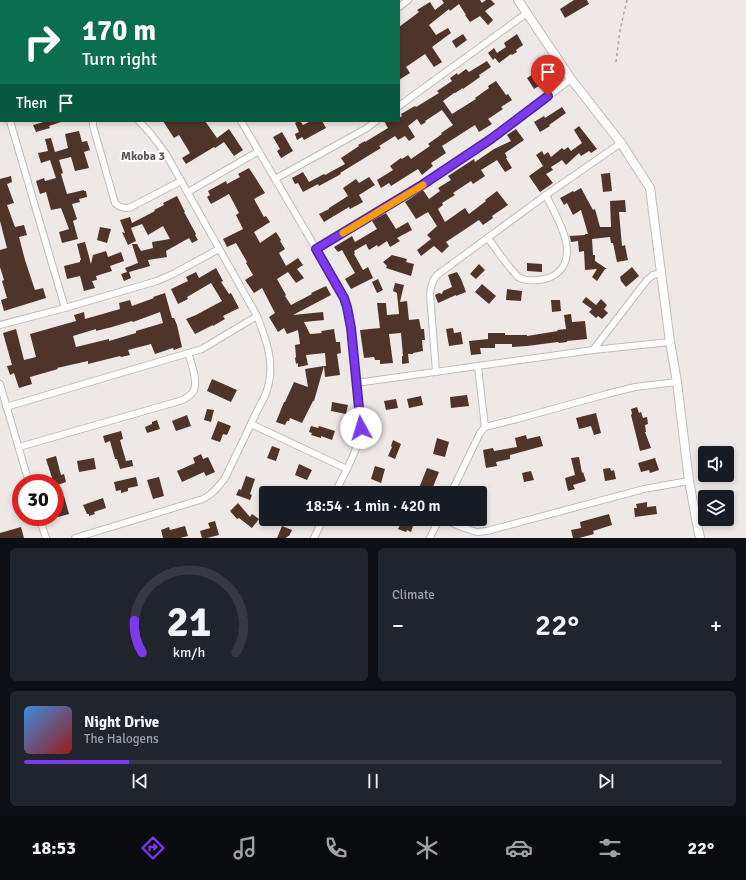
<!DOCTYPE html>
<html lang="en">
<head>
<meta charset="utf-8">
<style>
	:root { --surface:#171b24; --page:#20242c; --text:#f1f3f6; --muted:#9ea1a6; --line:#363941; --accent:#7c3aed }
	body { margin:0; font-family:Signika,sans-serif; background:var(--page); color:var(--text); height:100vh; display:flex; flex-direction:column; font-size:15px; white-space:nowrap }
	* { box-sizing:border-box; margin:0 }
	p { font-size:13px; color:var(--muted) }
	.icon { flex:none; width:22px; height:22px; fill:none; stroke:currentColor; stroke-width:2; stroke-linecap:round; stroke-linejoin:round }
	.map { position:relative; height:538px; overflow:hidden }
	.sheet { display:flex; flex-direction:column; gap:10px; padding:10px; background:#0d0f14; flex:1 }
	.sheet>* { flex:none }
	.top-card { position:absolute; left:0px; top:0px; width:400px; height:122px; box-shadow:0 2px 6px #0003; background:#0b6e4f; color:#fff; overflow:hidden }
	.controls { position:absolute; left:698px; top:446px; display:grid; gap:8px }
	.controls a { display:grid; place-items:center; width:36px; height:36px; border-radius:4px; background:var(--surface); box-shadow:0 2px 6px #0003; font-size:20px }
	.speed { position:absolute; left:12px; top:474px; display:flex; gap:8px; font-size:20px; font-weight:700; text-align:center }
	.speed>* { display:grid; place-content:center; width:52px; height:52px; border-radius:50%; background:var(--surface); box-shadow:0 2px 6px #0003; line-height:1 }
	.speed .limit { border:6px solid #d22; background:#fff; color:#111 }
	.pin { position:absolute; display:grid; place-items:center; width:34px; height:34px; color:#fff; margin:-41px -17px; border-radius:50% 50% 50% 0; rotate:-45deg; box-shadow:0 0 4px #0007 }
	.pin .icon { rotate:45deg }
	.me { position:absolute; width:44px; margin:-22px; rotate:354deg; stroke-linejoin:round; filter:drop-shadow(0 0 3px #0008) }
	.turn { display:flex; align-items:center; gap:14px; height:84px; padding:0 16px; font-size:18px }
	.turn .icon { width:52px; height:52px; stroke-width:2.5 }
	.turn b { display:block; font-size:28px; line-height:34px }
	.then { display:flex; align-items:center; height:38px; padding:0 16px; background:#0003; gap:8px; font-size:15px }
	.big { font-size:30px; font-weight:600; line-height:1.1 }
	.sheet .tile { flex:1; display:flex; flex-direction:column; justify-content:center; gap:6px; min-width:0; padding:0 14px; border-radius:6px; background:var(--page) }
	.sheet .dial { align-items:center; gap:0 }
	.dial svg { height:104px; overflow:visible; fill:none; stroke:var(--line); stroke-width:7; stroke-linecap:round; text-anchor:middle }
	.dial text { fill:var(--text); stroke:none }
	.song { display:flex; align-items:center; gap:12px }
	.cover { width:48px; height:48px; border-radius:6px; background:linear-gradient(135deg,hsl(210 70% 55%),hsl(0 70% 35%)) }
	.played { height:4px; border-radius:2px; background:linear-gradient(90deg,var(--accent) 15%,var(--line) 15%) }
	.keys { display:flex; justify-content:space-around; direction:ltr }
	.heat { display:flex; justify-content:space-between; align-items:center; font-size:22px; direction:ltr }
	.sheet .tiles { flex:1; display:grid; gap:10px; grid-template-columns:1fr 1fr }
	.tile:last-child { grid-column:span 2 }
	.trip { position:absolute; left:259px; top:486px; width:228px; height:40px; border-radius:4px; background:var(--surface); box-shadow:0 2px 6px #0003; font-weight:600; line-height:40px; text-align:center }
	.tab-bar { display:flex; height:64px; justify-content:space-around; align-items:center; background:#090b0e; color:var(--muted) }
	.tab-bar .icon { width:28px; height:28px }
	.tab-bar .active { color:var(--accent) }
	.tab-bar b { font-size:18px; color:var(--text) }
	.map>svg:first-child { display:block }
</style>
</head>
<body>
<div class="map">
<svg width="746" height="538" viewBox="0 0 746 538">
	<rect width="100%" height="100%" fill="#eee9e7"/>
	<g fill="#4f342a" fill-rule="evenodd">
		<path d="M442,0H480L482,3L486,0H491L495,4L485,11L493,20L488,25L480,16L470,22L465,15H466L459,4L450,11L449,9L429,25L436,35L448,28L451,33L432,47L442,62L434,67L425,54L406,67L410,73L399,80V27L419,12L417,10L430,2L435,10L444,3Z"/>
		<path d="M574,0H587L589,4L565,18L560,9Z"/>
		<path d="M463,34L467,40L456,48L452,41Z"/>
		<path d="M517,34L523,45L516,50L517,52L512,55L511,54L499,63L495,58L493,60L488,53L494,48L497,53L506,47L504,43Z"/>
		<path d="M487,61L491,67L479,75L480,77L463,89V88L455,93H454L443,101L452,114L476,99L475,98L489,88L488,86L496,81L506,95L508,94L512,100L501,107L503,109L488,119L492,124L479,132L475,125L442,146L446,153L431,163L433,166L422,175L418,169L391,186L389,183L381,188L377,180L393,170L390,166L401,158L402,159L408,155L411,159L430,146L428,144L442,134L441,133L453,125L442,110L425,121L426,122L421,125L417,119L408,126L415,137L409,141L405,136L398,140L395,136L379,146L381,148L340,173L341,174L319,186L318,184L303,192L298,183L295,184L292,178L303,172L309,182L324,174L325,175L345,164L341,158L359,146L358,145L365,141V142L388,128L384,121H399V118L402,116L401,114L415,106L416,107L439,93L437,91L452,81L450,78L457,73L458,75L466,69L469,72Z"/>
		<path d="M538,71L545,82L534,89L527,78Z"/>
		<path d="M562,107L566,113L549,125L550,126L540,132L534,122L544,116L545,118Z"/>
		<path d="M47,121H61V122L49,126L50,128L36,132L33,125Z"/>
		<path d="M163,121H205L217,138L229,129L243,150L234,156L224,142L215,148L214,147L186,164L182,158L190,153L179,135L174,138Z"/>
		<path d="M299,121H300L303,125L311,121H322L326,128L304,140L302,137L297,140L295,134L299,132L295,123Z"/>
		<path d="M579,126L597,149L591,153L589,151L581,156L579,153L566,165L562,160L551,167L553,170L546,174L553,183L540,192L529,176L543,166L536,155L542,151L544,155L548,152L551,157L562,148L564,150L568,147L571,151L582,143L574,130Z"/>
		<path d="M516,129L524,140L505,153L507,158H506L512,168L505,172L497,160L481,170L485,176L473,184L471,181L453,193L455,195L442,203L443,205L438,209L445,222L465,208L469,214L486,201L485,200L497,191L508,205L492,216L493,218L483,225L479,220L446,242L449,246L442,253L434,246L421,256L417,250L431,239L427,235L437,226L428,212L416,219L405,202L423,190L429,199L440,191L438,188L451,180L448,176L474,159L475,162L494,149L511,141L507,135Z"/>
		<path d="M79,131L82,142L87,141L90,150L84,152L89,168L75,171L71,157L59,160L63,173L61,174L67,194L84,190V191H86L87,197L79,199L80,202L72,204L77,219L73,221L78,239L62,243L59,232L69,229L61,208L51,210L46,192L40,194L36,181L44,178L45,181L56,178L50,160L41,163L38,153L48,151L45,139L51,138L55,152L68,148L65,134Z"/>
		<path d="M282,132L293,151L281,158L277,151L280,149L273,137Z"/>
		<path d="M249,168L265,193L254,199L264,217L266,216L270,222L254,232L260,243L276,232L281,240L280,241L285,249L279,253L286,266L298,258L303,265L297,269L304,278L296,283L288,272L277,279L286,295L285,296L291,305L312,294L311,293L326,286L331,295L293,315L323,312L324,320L304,322L310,334L322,333L321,331L334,329L336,342H340L341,353L337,354L340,375L325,377L324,366H326L325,353L306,355L308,365L298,367V363L296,364L295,358L296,357L295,345L300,344L298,330L287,334L284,328L278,332L269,317L275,313L262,288L254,293L245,280L253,275L246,263L247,262L236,243L227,247L223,239L243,229L236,215L239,213L229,194L211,204L207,197L210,195L208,191L226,181L227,184L240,177L238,174Z"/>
		<path d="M610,173L612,191L603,192L601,174Z"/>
		<path d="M11,176L12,182L7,184L14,203L7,205L15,227L24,225L27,235L19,237L25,260L35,290L43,288L46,298L4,311L1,300L7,298L2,281L4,280L0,267V250L7,248L0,221V179Z"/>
		<path d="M369,177L375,185L359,195L363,202L350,209L349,207L324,222L319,214L329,209V208L348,196L343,188L356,179L359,183Z"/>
		<path d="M581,188L593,210L595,209L600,227H611L610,201L625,200L626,212H619L622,246L625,245L628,260L617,262L613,243H611L610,237L592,239L593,255H595V261L607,269H605L597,281L592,277L597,269L585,270L584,251L579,252L578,241L571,242L570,237L569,236L585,235V234H588L581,210L573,215L567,203L564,205L560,198L573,191L574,192Z"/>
		<path d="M177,196L185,212H184L196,234L195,235L198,240L192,243L189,238L166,251L167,257L148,260L150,266L129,272L131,278L124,281L121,274L127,272L125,268L138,263L132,244H137L141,251L153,248L152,242L170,239L163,226L148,235L142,224L131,228L136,241L128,245L122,232L125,233L120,220L130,217L132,223L155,211L154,210L164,205L163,203Z"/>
		<path d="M386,213L396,229L408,222L412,230L397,238L400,241L390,247L387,241L378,247L377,245L369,250L366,244L354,251L355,253L354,254L363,270L368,267L373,278L351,289L345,279L355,273L342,250L338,252L334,247L352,236L355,242L377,229L372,221Z"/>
		<path d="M100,227L111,229L107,243L97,240Z"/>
		<path d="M85,242L91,264L93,255L106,251L108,257L121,252L124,261L110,266L112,271L96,276L97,280L92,281L95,288L84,291L80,276L67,279L64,266L80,262V260H81L77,244Z"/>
		<path d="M392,255L407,259L406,262L414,264L411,276L386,268L387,266L383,262Z"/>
		<path d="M527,263L542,264V272L527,271Z"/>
		<path d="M479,264L485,270L476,279L470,274Z"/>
		<path d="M632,267L639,276L626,287L621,281L620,277Z"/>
		<path d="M216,268L223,281L221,282L229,294L231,293L239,308L223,316L225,319L213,326V325L195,334L186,319L196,315L222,301L211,283L187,297L188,299L178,304L171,289L188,281L186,277L196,272L199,278Z"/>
		<path d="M457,272L461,279L466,292L456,296V295L438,303L435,295L439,293L442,294L443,291L452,287L448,275Z"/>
		<path d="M378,279L383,290L377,293L372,282Z"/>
		<path d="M395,283L404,285L400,302L407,301L409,320L419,319L421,329H424L425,340H422L423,351L413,353V354H408L409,363L402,364V356H403L401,333L389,334L393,363L380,364V360H375L374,357L364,358L360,330L380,328L377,303H386L387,315L399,314L397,293L393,291Z"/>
		<path d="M482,284L496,296L489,304L475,292Z"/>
		<path d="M507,289L522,291L521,301L506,300Z"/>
		<path d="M165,293L172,318H174L177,325L182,347L174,350L173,348L155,354L151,344L128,350L130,355L121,357L120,356L88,364V361L57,368L58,369L30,377L32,384L19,388L14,373L10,375L7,366L12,365L3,333L16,329L24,360L36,357L30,334L76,321L74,315L84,312L85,319L120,309L119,303L130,300L132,306L154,298L153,297ZM160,312L163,323L136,331V333L109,341V339L76,347L73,336L96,329V331L112,327L132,321L133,322Z"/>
		<path d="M586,297L596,305L601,299L607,305L604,309L608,313L602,319L598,316L596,318L589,312L592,309L582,302Z"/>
		<path d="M551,300H560L561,311L552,312Z"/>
		<path d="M571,314L572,322L585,321L587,339L567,341V342L559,343L558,342L527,346L512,347V344H495V348H480L481,354L471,355L469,341L488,339V333H505V335H527V336L558,331L557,330L566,329L564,315Z"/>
		<path d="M453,328L454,333L461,332L463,344L449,346L446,329Z"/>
		<path d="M324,366L314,401H313L302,423L290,418L289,421H287L285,425L276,422L284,402H285L294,382L308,387L305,369Z"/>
		<path d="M212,379L237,390L231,402L207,391Z"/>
		<path d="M467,395L469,406L451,408L450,397Z"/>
		<path d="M421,396L423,405L409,408L407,399Z"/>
		<path d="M396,399L398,408L386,410L384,401Z"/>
		<path d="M332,402L348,405L346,414L331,411Z"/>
		<path d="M637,407L639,413L641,412L643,418L647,417L648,424L645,425L646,432H645L651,448L640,451L631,415L632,414L631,409Z"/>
		<path d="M207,409L214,410L211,422L204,420Z"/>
		<path d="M596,413L601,433L594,435L591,426L579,429L576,418Z"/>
		<path d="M187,415L191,426L176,431L172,421Z"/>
		<path d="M157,420L160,429L147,433L145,427L152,424V422Z"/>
		<path d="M218,421L231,426L227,435L223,434L220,442L211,439Z"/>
		<path d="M311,426L318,428L319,426L335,431L332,440L321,436V438L311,435L312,433L309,432Z"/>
		<path d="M121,431L123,439L120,440L126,461L132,460L133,466L120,469L117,459H115L110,441L105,443L103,436Z"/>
		<path d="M526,435L527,439L540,436L543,446L510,455V459L496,462L497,466L486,468L483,450L493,448L494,451L517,447L515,438Z"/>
		<path d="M437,438L449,442L445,457L433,454Z"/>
		<path d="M393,440L401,444L395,459L388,456L392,447L391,446Z"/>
		<path d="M272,446L280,449L276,461L267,458Z"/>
		<path d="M201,454L203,459L208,457L215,472L206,476L204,472L182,482L177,471L195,463L193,458Z"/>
		<path d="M56,456L61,475L64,474L66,482L55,486V483H40L39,481L52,478L46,459Z"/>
		<path d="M579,457L582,473L583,472L586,481L573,485L575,489L568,491L565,478L575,475L571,458Z"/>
		<path d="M94,458L96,469L79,472L77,461Z"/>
		<path d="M655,458L659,470L650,473L649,470L641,472L638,463Z"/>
		<path d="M299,464L312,470L307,480L295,475Z"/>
		<path d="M375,466L385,469L381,483L371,479Z"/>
		<path d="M427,468L439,472L431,492L419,488Z"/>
		<path d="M610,468L611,471L614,470L616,479L605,481L603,469Z"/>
		<path d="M531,471L534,480L524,482L522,473Z"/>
		<path d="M246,476L255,479L250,494L252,495L250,500L236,495L239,489L241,490Z"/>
		<path d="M136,477L138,486L128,488V491L121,493V490L116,491L114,482Z"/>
		<path d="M159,477L164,496L153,499L147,480Z"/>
		<path d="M64,496L69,514L58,517L55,506V498Z"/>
		<path d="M103,498L106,508L94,512L95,514L89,516V514H87L83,505Z"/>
		<path d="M647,502V507L656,506L657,514L635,517L634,508H637L636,504Z"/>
		<path d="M238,503L250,517L252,514L259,519L252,528L239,518L237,519L230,511Z"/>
		<path d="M609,514L612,525L593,531L594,534L579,538H573L571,530L581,528L580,522Z"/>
		<path d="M403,519H412L409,524L413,526L411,532L407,530L406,532L398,529Z"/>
		<path d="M215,521L219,535L207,538H202L200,531L210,528L208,523Z"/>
		<path d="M185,526L188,536L180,538H163L161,530L169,527L170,530Z"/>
		<path d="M282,526L292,530L289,536H288L286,538H277Z"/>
		<path d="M21,527L24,538H0V533Z"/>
	</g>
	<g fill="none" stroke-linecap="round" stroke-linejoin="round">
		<defs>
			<g id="minor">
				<path d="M140,0L141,1"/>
				<path d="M253,0V1"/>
				<path d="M399,7L408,0"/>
				<path d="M0,23L1,24"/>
				<path d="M399,106L527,13"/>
				<path d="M10,121L65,308"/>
				<path d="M93,121V126L115,203C119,207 122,208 129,208L181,181"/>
				<path d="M241,121L345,298L347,307L351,328L361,428C359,449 344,474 335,493"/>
				<path d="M275,179L367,128L376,121"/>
				<path d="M188,192L259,151"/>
				<path d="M488,238C496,249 503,260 512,270C514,272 516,275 518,277C524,280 532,281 539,280C556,278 567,268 567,250C567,234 553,210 546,195"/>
				<path d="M316,249L422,185L491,139L571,79"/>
				<path d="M0,325L65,308L157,281L173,274L219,249"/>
				<path d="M593,350L647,280L653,275L662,273"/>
				<path d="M436,372L430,294C431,286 432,281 437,275L546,195L621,143"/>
				<path d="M356,383L593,350L670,342"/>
				<path d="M0,384L29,483"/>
				<path d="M6,407L202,349L257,316"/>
				<path d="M251,424L347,469"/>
				<path d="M485,427L517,419L607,394L635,387L677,382"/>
				<path d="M19,447L183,400C186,398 191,395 193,392C199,383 191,362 188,353"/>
				<path d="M451,493L480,433L485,427L478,367"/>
				<path d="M39,517L46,538"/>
				<path d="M443,519L464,528L477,532L487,531L644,489L689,481"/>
				<path d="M75,538L203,499C213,494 218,487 225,478C236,455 247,433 257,411C262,402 268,392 269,382C274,359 265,337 257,316L166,154L151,134L139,121"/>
				<path d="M314,538L323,519"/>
				<path d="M430,538L439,519"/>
			</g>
			<path id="tertiary" d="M518,0L571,79L621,143L650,188L670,342L677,382L689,481L697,524L700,538"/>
		</defs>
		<use href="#minor" stroke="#c1bcba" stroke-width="8"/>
		<use href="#tertiary" stroke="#c1bcba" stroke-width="10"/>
		<path stroke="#aca8a6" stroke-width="1.5" stroke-dasharray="3 3" stroke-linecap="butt" d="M616,62L620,30L627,0"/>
		<use href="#minor" stroke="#fff" stroke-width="6"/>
		<use href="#tertiary" stroke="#fff" stroke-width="8"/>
	</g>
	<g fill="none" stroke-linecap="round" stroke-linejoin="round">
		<defs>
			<path id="route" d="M361,428L351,328L347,307L344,298L316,249L422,185L491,139L548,96"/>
		</defs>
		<use href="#route" stroke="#51269a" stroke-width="10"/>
		<use href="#route" stroke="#7c3aed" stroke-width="7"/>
		<path stroke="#f59e0b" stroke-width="7" d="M343,233L423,185"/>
	</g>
	<g text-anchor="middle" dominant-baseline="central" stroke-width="4" stroke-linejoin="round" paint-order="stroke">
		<g font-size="12" font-weight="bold" fill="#5a5554" stroke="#fff">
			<text x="143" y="156">Mkoba 3</text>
		</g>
	</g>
</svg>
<div class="controls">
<a><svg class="icon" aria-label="sound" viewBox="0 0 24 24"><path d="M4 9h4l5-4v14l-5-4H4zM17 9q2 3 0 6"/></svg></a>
<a><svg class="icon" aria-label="layers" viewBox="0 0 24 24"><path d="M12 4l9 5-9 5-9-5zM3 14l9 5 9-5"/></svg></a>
</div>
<div class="speed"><div class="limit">30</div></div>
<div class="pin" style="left:548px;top:96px;background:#d93025"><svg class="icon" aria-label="arrive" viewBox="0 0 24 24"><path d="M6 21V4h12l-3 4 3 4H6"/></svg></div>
<svg class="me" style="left:361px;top:428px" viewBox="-20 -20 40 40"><circle r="19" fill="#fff"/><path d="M0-13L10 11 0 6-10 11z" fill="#7c3aed"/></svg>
<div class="trip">18:54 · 1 min · 420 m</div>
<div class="top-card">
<div class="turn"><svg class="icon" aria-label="right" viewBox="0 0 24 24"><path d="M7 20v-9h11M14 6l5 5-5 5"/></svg><div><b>170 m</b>Turn right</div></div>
<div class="then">Then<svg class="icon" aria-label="arrive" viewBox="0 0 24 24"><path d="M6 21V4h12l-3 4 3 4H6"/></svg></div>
</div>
</div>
<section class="sheet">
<div class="tiles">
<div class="tile dial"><svg viewBox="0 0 100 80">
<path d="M14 69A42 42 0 1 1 86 69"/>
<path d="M14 69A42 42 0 0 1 8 44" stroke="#7c3aed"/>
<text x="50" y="56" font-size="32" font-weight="700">21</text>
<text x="50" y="72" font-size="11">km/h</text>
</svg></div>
<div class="tile"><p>Climate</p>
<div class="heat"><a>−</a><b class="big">22°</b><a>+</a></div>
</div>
<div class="tile">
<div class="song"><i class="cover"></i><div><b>Night Drive</b><p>The Halogens</p></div></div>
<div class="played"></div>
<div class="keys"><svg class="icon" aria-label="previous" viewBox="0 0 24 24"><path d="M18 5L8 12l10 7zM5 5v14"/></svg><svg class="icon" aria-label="pause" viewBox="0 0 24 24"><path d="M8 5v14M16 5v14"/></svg><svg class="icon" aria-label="next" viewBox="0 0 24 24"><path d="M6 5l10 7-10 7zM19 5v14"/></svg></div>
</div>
</div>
</section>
<nav class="tab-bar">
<b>18:53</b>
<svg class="icon active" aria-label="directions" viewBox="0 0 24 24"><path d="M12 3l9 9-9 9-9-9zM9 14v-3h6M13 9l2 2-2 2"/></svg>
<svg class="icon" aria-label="music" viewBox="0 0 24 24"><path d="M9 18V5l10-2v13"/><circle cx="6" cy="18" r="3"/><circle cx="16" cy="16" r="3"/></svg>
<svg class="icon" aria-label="phone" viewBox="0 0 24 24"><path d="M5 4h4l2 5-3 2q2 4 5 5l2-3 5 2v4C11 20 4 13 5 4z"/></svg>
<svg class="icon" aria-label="climate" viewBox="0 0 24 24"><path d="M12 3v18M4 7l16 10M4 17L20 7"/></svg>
<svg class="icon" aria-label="car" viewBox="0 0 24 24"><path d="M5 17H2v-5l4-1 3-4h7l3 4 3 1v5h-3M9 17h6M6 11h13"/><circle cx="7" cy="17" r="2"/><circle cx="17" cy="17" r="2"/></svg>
<svg class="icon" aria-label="filters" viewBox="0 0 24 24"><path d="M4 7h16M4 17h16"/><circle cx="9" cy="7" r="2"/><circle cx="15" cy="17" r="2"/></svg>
<b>22°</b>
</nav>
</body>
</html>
